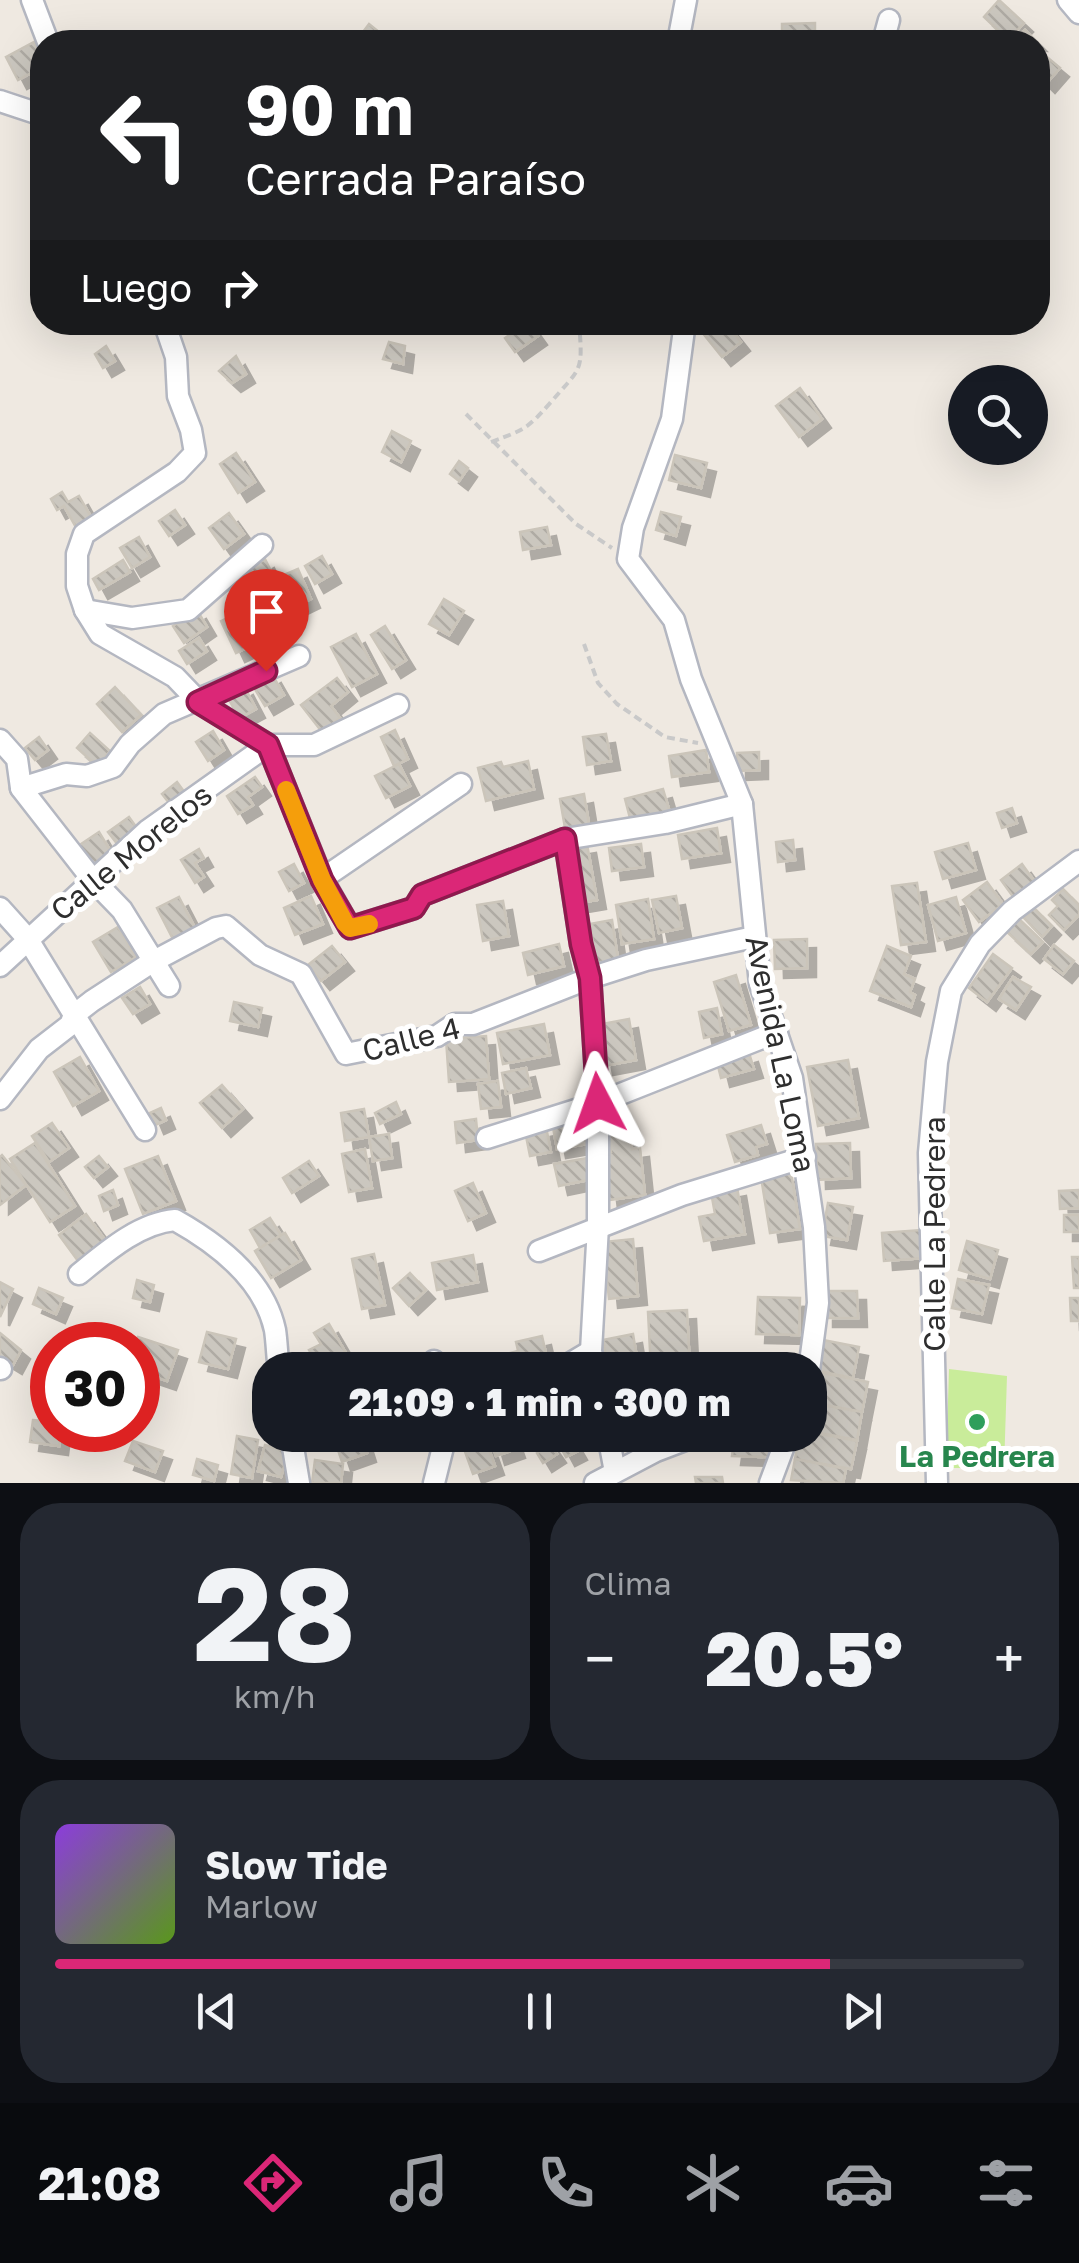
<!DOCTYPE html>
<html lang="es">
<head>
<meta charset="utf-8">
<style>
	:root { --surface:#171b24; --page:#242831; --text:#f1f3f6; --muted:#9ea1a6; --line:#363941; --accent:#db2777 }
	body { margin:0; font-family:"Golos Text",sans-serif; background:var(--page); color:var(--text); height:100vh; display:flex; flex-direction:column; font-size:38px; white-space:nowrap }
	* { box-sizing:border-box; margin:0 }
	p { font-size:32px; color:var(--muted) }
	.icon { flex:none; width:55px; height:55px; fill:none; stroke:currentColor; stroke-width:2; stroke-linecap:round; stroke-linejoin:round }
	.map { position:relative; height:1483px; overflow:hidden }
	.panel { display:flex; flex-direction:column; gap:20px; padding:20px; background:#0d0f14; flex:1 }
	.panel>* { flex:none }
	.hud { position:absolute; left:30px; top:30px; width:1020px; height:305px; border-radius:40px; box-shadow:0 10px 40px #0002; background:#202124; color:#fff; overflow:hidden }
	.buttons { position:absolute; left:948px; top:365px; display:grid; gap:20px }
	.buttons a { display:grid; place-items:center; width:100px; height:100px; border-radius:50%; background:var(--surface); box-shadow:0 10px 40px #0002; font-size:50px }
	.speed { position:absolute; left:30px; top:1322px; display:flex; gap:20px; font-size:50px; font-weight:700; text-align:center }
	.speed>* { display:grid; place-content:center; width:130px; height:130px; border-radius:50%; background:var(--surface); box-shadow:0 10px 40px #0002; line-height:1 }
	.speed .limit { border:15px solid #d22; background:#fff; color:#111 }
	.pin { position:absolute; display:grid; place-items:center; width:85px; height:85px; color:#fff; margin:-102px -42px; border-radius:50% 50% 50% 0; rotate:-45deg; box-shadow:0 0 10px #0007 }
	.pin .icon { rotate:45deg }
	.me { position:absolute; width:110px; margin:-55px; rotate:356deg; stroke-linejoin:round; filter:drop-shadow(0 0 8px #0008) }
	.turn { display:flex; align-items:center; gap:35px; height:210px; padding:0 50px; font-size:45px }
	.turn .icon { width:130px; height:130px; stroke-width:2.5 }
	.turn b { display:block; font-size:70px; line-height:85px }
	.then { display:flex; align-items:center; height:95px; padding:0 50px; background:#0003; gap:20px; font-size:38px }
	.big { font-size:75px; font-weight:800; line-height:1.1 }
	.panel .widget { flex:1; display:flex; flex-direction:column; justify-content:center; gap:15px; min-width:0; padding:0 35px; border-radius:40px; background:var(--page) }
	.panel .dial { align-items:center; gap:0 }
	.dial b { font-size:130px; line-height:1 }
	.song { display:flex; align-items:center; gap:30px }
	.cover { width:120px; height:120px; border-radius:15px; background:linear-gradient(135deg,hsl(270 70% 55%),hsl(90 70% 35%)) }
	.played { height:10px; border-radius:5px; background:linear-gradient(90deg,var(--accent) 80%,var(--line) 80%) }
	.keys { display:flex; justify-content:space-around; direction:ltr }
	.heat { display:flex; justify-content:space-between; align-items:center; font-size:55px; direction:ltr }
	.panel .tiles { flex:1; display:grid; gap:20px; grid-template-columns:1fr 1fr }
	.widget:last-child { grid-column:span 2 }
	.trip { position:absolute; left:252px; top:1352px; width:575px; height:100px; border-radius:40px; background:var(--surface); box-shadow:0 10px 40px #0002; font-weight:800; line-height:100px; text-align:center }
	.tabs { display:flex; height:160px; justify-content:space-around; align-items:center; background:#090b0e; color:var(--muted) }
	.tabs .icon { width:70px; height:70px }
	.tabs .current { color:var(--accent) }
	.tabs b { font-size:45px; color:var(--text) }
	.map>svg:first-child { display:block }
</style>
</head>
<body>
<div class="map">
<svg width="1079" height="1483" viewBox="0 0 1079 1483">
	<defs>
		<pattern id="building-back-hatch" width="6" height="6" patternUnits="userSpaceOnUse" patternTransform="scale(2.5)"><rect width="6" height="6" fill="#cbc7bf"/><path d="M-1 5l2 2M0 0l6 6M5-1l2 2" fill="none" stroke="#afaba4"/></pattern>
		<filter id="shadow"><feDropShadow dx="9" dy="9" stdDeviation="0" flood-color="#0004"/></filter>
	</defs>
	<rect width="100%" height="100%" fill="#efe9e1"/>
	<path fill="#c9ec9a" d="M949,1369L1007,1376L1004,1468H946Z"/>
	<g fill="url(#building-back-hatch)" stroke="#cbc5ba" stroke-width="2.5" filter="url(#shadow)">
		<path d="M999,0L1024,23L1008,40L984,17Z"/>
		<path d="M815,23V42H782V24Z"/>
		<path d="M369,24L379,32L368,42L360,36Z"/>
		<path d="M1025,30L1037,42H1011Z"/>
		<path d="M34,42L42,57V67L18,80L6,57Z"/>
		<path d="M1042,53L1060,68L1046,84L1038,76V58Z"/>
		<path d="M528,322L538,336L515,352L505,338Z"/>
		<path d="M712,322H725L741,342L722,357L701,331Z"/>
		<path d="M389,342L405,346L403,364L383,359Z"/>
		<path d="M106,346L115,361L103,368L95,354Z"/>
		<path d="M236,356L246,374L232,383L219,371Z"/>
		<path d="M800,388L822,419L799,437L776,406Z"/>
		<path d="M392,431L411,441L401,462L382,452Z"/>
		<path d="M236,453L255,482L238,493L220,464Z"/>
		<path d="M675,455L707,463L701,488L669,480Z"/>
		<path d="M459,461L468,468L459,481L450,474Z"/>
		<path d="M62,492L68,502L79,496L94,522L78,531L64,506L57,510L51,499Z"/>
		<path d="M175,510L185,525L169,536L159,521Z"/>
		<path d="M661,512L681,517L676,536L656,530Z"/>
		<path d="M229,513L244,534L224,549L209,528Z"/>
		<path d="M547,527L551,545L523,550L520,532Z"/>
		<path d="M139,537L150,557L132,568L120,548Z"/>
		<path d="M322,556L332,574L315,584L305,566Z"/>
		<path d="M265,559L273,575L256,584L264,598L240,611L226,584Z"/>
		<path d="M123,560L130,572L99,590L93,579Z"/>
		<path d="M298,569L311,599L290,609L277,578Z"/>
		<path d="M444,599L464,611L449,635L429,624Z"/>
		<path d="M249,608L259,630L246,636L251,646L236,653L221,621Z"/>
		<path d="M197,610L207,627L184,643L173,626Z"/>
		<path d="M385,626L406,660L392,669L371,635Z"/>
		<path d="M356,634L377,674L352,687L331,647Z"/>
		<path d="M199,638L207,651L187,664L179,651Z"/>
		<path d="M272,674L284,695L265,706L253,686Z"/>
		<path d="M337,678L348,692L331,706L340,718L322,732L301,705Z"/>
		<path d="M244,686L256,709L239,718L227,696Z"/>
		<path d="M115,687L141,715L122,732L97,704Z"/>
		<path d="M395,730L408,759L394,766L381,737Z"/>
		<path d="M213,731L224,750L208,761L196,742Z"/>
		<path d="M90,733L110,751L97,766L77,748Z"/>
		<path d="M606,734L611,761L587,765L583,737Z"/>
		<path d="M39,737L48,750L35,760L25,748Z"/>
		<path d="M706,750L709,772L672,777L669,756Z"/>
		<path d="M759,752V770L737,771V753Z"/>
		<path d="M528,761L534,789L486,801L478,768L501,762L503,767Z"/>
		<path d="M399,764L410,786L386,798L375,776Z"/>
		<path d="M255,777L262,787L248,797L253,805L238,814L227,796Z"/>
		<path d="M177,782L188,797L173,808L162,794Z"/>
		<path d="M663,789L671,816L632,826L625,799Z"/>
		<path d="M584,794L589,824L565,828L560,799Z"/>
		<path d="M1012,808L1017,823L1002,828L997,813Z"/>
		<path d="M129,817L139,831L118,845L108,832Z"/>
		<path d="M717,828L721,853L682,859L678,835Z"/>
		<path d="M99,832L113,855L92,868L78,846Z"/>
		<path d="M793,840L795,860L778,862L776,842Z"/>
		<path d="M968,843L976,870L943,879L935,852Z"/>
		<path d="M587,844L597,900L579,903L569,847Z"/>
		<path d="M641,844L644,867L612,871L609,848Z"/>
		<path d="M199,849L204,858L195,863L204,877L195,883L181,860Z"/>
		<path d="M294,864L304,883L289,891L279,872Z"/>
		<path d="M1022,864L1035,882L1014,898L1001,880Z"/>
		<path d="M987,882L1003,904L979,922L963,900Z"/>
		<path d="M917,883L926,942L901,945L892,886Z"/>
		<path d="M1063,889L1079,905V915L1064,930L1049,915L1058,906L1052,900Z"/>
		<path d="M311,896L323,924L295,935L284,908Z"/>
		<path d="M676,896L682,928L659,933L652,900Z"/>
		<path d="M179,897L196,930L174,941L157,908Z"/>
		<path d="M956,897L966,933L938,941L928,905Z"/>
		<path d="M648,899L654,939L622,944L616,905Z"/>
		<path d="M503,901L509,936L483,941L477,905Z"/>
		<path d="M1034,908L1052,926L1042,937L1024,918Z"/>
		<path d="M1019,919L1043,942L1031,954L1007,932Z"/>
		<path d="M612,920L618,959L596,963L590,924Z"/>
		<path d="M118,927L136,957L111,972L93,942Z"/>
		<path d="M807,939V968L775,969L774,940Z"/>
		<path d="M559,944L564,966L528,975L523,953Z"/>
		<path d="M1054,945L1074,961L1063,974L1044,959Z"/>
		<path d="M332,946L345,962L321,981L308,965Z"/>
		<path d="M887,946L911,956L904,974L915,979L910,992L915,995L911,1007L870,991Z"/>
		<path d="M993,954L1012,968L987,1002L969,988Z"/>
		<path d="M736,975L751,1025L729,1031L714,982Z"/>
		<path d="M1013,977L1031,987L1016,1010L999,999Z"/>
		<path d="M140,987L150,1004L133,1014L122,998Z"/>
		<path d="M234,1002L262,1008L258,1027L230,1021Z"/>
		<path d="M717,1008L722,1034L704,1038L699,1012Z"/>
		<path d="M629,1019L636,1060L604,1066L597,1025Z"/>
		<path d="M544,1024L550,1055L503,1064L497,1033Z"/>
		<path d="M486,1036L489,1079L449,1082L446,1039Z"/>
		<path d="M749,1053L754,1069L721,1078L717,1062Z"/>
		<path d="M80,1057L99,1091L73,1106L54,1072Z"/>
		<path d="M848,1060L859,1118L818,1126L807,1067Z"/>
		<path d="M526,1068L531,1088L506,1094L502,1073Z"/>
		<path d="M498,1081L501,1107L481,1109L478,1084Z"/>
		<path d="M222,1085L243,1109L222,1128L200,1103Z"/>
		<path d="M396,1102L401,1114L380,1124L375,1113Z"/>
		<path d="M161,1108L166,1120L155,1125L150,1113Z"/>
		<path d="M364,1109L369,1137L345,1141L341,1113Z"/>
		<path d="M581,1116L587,1144L557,1149L552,1122Z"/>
		<path d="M476,1119L478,1140L457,1143L455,1122Z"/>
		<path d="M52,1123L69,1148L49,1162L32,1136Z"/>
		<path d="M628,1123L632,1149L640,1148L645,1195L609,1200L603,1153L611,1152L607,1127Z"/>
		<path d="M761,1125L767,1144L756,1147L758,1155L735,1162L727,1135Z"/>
		<path d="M546,1127L551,1152L530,1156L525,1131Z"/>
		<path d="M389,1134L392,1158L373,1161L369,1137Z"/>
		<path d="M35,1143L75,1206L50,1222L10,1159Z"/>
		<path d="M850,1143L851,1178L817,1180L816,1144Z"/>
		<path d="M365,1149L372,1188L349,1192L342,1154Z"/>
		<path d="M2,1155L26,1185L0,1205V1157Z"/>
		<path d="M99,1156L108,1167L94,1178L85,1167Z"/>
		<path d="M158,1156L176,1201L143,1214L125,1169Z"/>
		<path d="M588,1158L593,1179L559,1186L554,1164Z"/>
		<path d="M309,1161L319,1176L292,1193L283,1178Z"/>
		<path d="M791,1172L800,1229L770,1233L761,1177Z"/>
		<path d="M473,1183L486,1213L468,1221L455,1191Z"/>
		<path d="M737,1187L745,1234L704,1241L699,1217L715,1214L711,1192Z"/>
		<path d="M113,1190L118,1205L104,1211L99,1196Z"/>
		<path d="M1079,1190V1208L1060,1209L1059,1191Z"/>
		<path d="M828,1203L853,1207L847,1240L822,1236Z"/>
		<path d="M86,1214L105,1240L78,1261L59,1235Z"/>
		<rect x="1064" y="1215" width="15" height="17"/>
		<path d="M270,1218L281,1235L260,1248L250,1230Z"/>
		<path d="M921,1230L923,1258L884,1261L882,1233Z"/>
		<path d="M285,1233L301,1260L271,1278L255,1251Z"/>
		<path d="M633,1239L638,1296L609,1299L603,1242Z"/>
		<path d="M967,1241L998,1250L990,1279L959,1270Z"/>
		<path d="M374,1254L385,1305L362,1309L352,1259Z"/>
		<path d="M473,1255L478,1282L437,1290L432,1263Z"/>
		<path d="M1072,1257H1079V1288H1074Z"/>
		<path d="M410,1273L426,1290L409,1306L393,1288Z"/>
		<path d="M958,1279L989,1285L982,1314L952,1308Z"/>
		<path d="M137,1280L154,1285L150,1302L133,1298Z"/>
		<path d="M0,1282L13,1289L0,1317Z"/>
		<path d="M39,1288L63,1298L56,1314L33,1304Z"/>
		<path d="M824,1291H857L858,1318H824Z"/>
		<path d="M758,1297L800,1298L799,1335L756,1334Z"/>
		<path d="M1070,1298H1079V1321H1071Z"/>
		<path d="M687,1310L690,1370H651L648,1312Z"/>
		<path d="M329,1324L346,1353L320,1368L309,1350L321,1344L314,1333Z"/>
		<path d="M207,1332L236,1339L228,1369L199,1362Z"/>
		<path d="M0,1333L21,1350L13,1365L0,1357Z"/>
		<path d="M633,1334L639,1370H608L603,1340Z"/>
		<path d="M542,1336L548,1362L522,1368L516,1342Z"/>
		<path d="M138,1337L178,1350L167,1381L138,1371V1345H135Z"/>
		<path d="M818,1339L859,1347L853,1378L813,1370Z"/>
		<path d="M518,1351L523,1370H493L490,1358Z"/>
		<path d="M812,1371L868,1382L862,1412L810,1402Z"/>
		<path d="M810,1403L862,1412L857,1440L810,1431Z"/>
		<path d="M33,1420L52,1422V1430H61L59,1446L30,1442Z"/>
		<path d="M810,1432L857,1441L851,1469L795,1459L799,1435H810Z"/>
		<path d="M333,1435H368L362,1437L367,1453L342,1462Z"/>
		<path d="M459,1435H511L516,1449L496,1456L491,1439L486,1441L495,1466L473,1474Z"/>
		<path d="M622,1435H657L658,1436L627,1447Z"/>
		<path d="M735,1435H773L768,1457L732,1456Z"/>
		<path d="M237,1436L258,1440L252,1478L231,1474Z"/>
		<path d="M571,1439L578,1451L566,1457L560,1446Z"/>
		<path d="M133,1441L163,1451L155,1472L125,1461Z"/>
		<path d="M550,1444L557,1454L543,1463L537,1453Z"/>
		<path d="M265,1445L288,1452L281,1477L258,1471Z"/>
		<path d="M197,1459L218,1465L214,1481L193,1475Z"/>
		<path d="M795,1459L846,1469L843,1483L791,1480Z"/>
		<path d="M315,1460L343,1464L341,1483H312Z"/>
		<path d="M695,1477H722L723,1483H696Z"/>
	</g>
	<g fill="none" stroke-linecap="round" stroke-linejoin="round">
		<defs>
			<g id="minor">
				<path d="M32,0L48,42"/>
				<path d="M1068,0L1079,13"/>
				<path d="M678,42L686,0"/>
				<path d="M883,42L889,20"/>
				<path d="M0,101L42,115"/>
				<path d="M164,322L176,357L178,396L191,430L195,453L177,472L84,534L77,554V586L85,610L100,634L175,677L199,702L268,745L322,879L350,928L414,908L422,895L565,839L665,823L742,804"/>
				<path d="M685,322L672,419L633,528L628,559L674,620L691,679L742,804L760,984L792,1078L814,1227L818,1303L809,1370"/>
				<path d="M85,610L132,618L188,610L262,545"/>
				<path d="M0,740L17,759L21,788L92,879L122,910L169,986"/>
				<path d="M21,788L66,774L87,776L113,767L130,744L164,714L299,656"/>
				<path d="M565,839L581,944L590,978L598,1103V1226L591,1351"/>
				<path d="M322,879L461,784"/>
				<path d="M0,908L27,938L145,1130"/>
				<path d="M0,966L147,831L268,745H314L398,705"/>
				<path d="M0,1099L39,1049L70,1025L74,1015L92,1001L152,962L216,928L226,926L260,955L301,974L346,1054L437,1036L455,1024H473L590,978L646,960L754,937"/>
				<path d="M487,1138L598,1103L777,1032"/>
				<path d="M539,1251L682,1195L805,1157"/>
				<path d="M79,1274C106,1252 139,1223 175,1220C218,1244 264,1279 275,1330C277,1343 277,1357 279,1370"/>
				<path d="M434,1361L436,1370"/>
				<path d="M0,1368L1,1369"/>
				<path d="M559,1370L591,1351L595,1370"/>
				<path d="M291,1435L299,1483"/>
				<path d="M608,1435L615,1472"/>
				<path d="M434,1483L446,1435"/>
				<path d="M595,1483L656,1451L698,1435"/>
				<path d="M770,1483L788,1435"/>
				<path d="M937,1483L929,1153L937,1062L951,991L980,944L1012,911L1079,861"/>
			</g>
		</defs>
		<use href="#minor" stroke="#b4b7c1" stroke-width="25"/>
		<g stroke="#c9c9c9" stroke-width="4" stroke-dasharray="8 5" stroke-linecap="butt">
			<path d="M466,414L576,524L612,548"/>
			<path d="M491,442C526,429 527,429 551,402C582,366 583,373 579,322"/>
			<path d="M584,644L598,683L617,704L665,737L698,743"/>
		</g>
		<use href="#minor" stroke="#fff" stroke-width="20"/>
	</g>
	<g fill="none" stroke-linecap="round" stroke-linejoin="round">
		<defs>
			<path id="route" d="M266,671L198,702L268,745L322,880L350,928L414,908L422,895L565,839L581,944L590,978L598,1103"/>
		</defs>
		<use href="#route" stroke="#8e194d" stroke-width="25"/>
		<use href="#route" stroke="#db2777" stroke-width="18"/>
		<path stroke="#f59e0b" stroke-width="18" d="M286,790L322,880L345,923L350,928L369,924"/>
	</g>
	<circle fill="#2e9e5b" stroke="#fff" stroke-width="4" cx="977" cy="1422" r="10"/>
	<g text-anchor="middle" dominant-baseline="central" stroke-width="10" stroke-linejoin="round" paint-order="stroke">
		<g font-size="30" fill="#2e2e2e" stroke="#fff">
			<text transform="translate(131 852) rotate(-39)">Calle Morelos</text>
			<text transform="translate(411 1039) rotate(-14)">Calle 4</text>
			<text transform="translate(781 1054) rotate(78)">Avenida La Loma</text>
			<text transform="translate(934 1234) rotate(-90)">Calle La Pedrera</text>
		</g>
		<g font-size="30" font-weight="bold" fill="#27864d" stroke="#fff">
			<text x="977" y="1456">La Pedrera</text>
		</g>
	</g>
</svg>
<div class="buttons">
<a><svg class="icon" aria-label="search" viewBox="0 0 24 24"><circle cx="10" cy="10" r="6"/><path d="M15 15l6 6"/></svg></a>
</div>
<div class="speed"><div class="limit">30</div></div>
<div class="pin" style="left:266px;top:671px;background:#d93025"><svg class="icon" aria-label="arrive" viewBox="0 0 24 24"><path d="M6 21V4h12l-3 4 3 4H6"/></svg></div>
<svg class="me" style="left:598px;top:1103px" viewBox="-20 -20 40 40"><path d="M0-17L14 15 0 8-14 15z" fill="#db2777" stroke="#fff" stroke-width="4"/></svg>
<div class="trip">21:09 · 1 min · 300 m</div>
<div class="hud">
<div class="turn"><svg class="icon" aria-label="left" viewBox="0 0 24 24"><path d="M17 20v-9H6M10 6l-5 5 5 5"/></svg><div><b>90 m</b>Cerrada Paraíso</div></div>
<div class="then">Luego<svg class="icon" aria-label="right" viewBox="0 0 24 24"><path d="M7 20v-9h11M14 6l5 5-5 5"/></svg></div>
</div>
</div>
<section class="panel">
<div class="tiles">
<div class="widget dial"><b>28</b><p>km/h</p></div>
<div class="widget"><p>Clima</p>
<div class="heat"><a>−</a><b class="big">20.5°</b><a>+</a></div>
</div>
<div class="widget">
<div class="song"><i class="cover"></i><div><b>Slow Tide</b><p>Marlow</p></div></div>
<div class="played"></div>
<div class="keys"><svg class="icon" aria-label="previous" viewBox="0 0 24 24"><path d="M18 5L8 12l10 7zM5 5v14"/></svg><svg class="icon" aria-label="pause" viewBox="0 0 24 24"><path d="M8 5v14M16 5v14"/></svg><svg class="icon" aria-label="next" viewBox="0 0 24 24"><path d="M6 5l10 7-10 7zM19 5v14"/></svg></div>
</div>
</div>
</section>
<nav class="tabs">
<b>21:08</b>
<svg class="icon current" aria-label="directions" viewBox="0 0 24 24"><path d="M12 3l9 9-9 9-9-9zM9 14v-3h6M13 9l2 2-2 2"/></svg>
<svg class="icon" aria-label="music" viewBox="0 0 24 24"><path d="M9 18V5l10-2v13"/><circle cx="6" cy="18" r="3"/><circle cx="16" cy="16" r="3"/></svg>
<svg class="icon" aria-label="phone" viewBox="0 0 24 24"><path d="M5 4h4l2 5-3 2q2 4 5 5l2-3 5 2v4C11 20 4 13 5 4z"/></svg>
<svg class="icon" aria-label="climate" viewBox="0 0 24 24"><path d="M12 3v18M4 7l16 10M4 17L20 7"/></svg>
<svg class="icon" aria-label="car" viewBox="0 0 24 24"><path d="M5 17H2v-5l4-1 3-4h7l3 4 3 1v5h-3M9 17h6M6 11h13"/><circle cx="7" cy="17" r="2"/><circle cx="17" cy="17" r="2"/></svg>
<svg class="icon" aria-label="filters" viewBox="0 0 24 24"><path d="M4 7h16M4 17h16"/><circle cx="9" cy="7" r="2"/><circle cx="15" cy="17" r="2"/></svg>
</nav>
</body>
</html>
